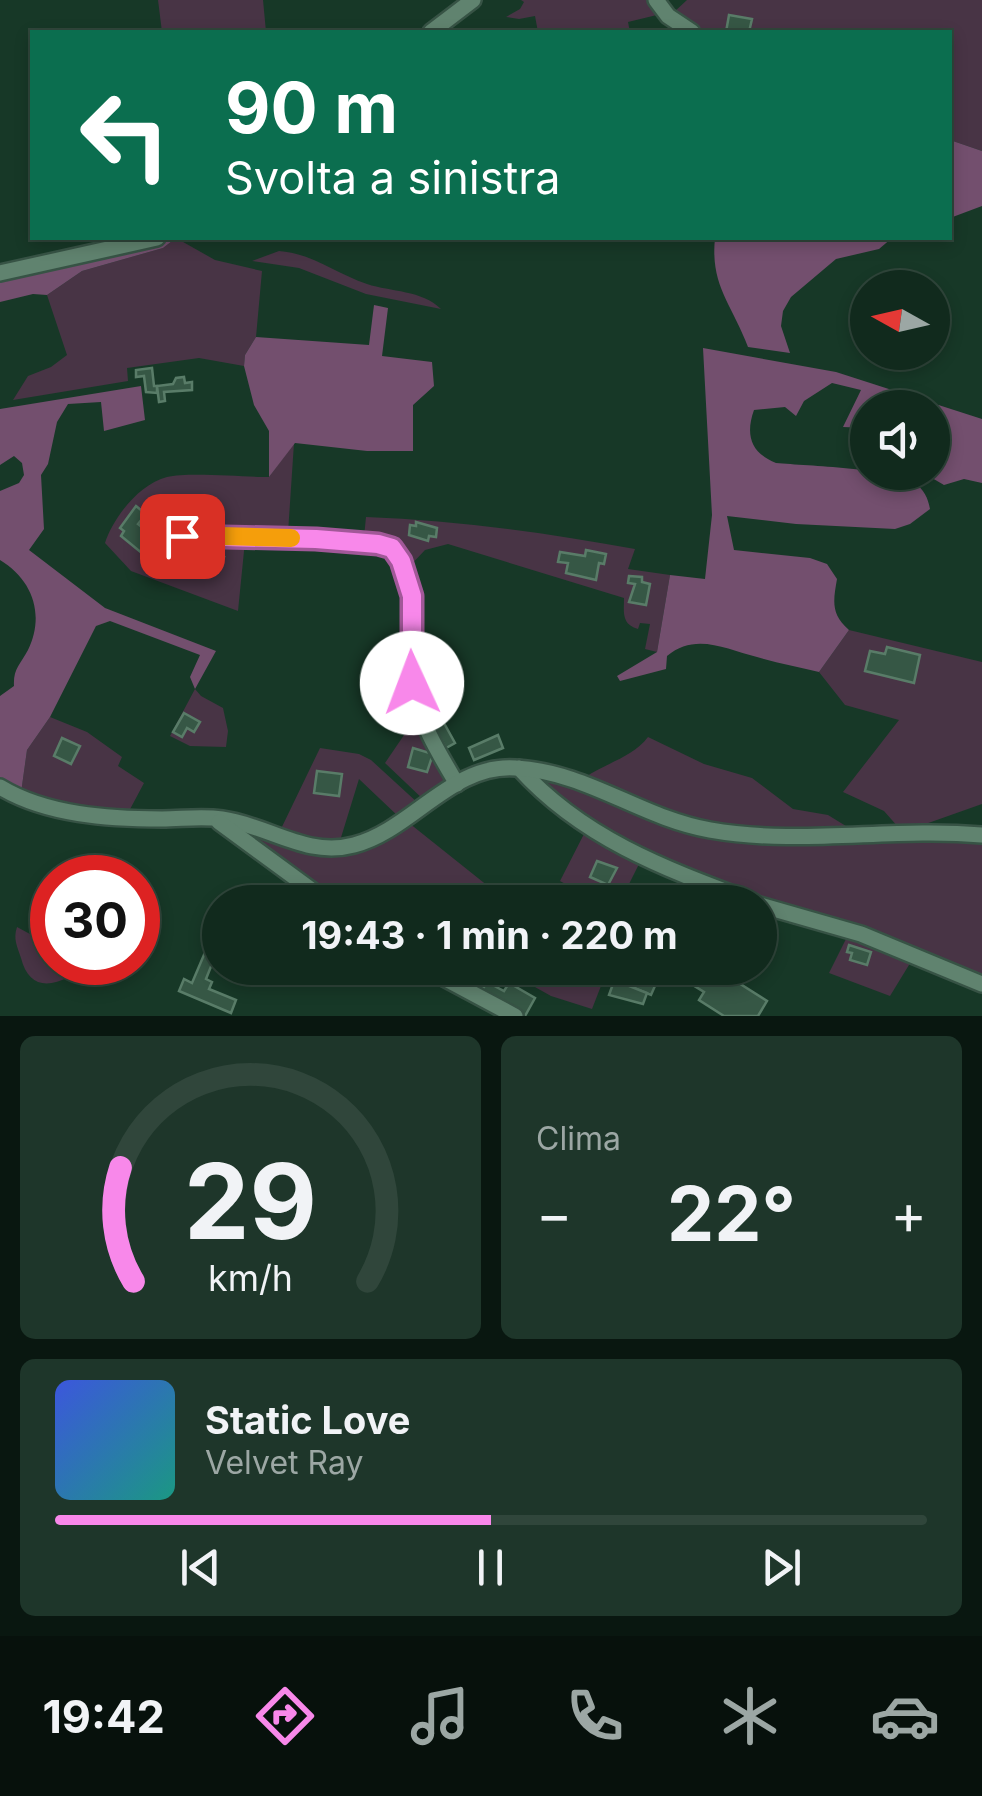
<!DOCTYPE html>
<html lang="it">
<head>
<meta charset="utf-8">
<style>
	:root { --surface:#112a1d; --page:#1e362a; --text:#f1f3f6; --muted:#9ca7a4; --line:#30463b; --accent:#f888ea }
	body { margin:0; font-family:Inter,sans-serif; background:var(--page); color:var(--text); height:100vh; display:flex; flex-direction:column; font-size:38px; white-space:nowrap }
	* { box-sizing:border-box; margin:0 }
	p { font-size:32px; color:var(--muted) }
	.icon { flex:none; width:55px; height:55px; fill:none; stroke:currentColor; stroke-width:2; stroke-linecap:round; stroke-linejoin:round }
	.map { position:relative; height:1016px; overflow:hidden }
	.side { display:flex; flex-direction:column; gap:20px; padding:20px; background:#091710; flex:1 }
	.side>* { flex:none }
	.guide { position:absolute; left:30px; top:30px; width:922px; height:210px; border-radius:0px; box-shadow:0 5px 15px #0003,0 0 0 2px var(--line); background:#0b6e4f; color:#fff; overflow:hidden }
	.needle { width:65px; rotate:278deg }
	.buttons { position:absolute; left:850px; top:270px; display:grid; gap:20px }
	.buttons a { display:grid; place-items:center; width:100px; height:100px; border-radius:50%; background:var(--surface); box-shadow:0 5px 15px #0003,0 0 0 2px var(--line); font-size:50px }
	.speed { position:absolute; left:30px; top:855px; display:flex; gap:20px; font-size:50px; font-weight:700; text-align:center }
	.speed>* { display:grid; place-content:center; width:130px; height:130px; border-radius:50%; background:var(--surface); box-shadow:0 5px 15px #0003,0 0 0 2px var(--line); line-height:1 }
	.speed .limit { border:15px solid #d22; background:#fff; color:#111 }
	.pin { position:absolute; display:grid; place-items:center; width:85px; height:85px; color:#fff; margin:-42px; border-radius:20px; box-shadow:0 5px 15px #0006 }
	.me { position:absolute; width:110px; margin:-55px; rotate:358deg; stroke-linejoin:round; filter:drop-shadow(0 0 8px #0008) }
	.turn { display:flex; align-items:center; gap:35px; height:210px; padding:0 30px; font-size:45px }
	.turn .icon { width:130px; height:130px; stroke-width:2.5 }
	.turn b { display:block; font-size:70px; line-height:85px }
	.big { font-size:75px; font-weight:700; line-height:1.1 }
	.side .tile { flex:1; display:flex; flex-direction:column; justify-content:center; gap:15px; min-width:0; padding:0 35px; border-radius:15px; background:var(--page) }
	.side .dial { align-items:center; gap:0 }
	.dial svg { height:260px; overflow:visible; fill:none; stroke:var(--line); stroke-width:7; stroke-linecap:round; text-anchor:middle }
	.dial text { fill:var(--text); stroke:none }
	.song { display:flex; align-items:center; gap:30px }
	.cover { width:120px; height:120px; border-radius:15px; background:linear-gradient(135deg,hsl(230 70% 55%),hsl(170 70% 35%)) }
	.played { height:10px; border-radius:5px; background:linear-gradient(90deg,var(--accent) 50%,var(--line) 50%) }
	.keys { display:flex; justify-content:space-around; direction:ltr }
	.heat { display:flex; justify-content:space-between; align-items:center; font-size:55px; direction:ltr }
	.side .tiles { flex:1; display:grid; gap:20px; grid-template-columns:1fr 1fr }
	.tile:last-child { grid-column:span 2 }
	.trip { position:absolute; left:202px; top:885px; width:575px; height:100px; border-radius:50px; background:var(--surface); box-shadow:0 5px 15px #0003,0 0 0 2px var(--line); font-weight:700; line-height:100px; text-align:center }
	.dock { display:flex; height:160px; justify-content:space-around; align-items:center; background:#07110c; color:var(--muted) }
	.dock .icon { width:70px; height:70px }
	.dock .on { color:var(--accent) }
	.dock b { font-size:45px; color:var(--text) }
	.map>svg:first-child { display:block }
</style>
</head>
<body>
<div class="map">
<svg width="982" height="1016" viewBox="0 0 982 1016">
	<rect width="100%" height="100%" fill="#173827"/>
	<g fill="#483445">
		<path d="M158,0H263L266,32H162Z"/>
		<path d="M521,0H651L661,14L628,22L630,32H538L535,16L519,19L506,17L520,9L524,2Z"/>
		<path d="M687,0H982V151L950,140V32H703L673,13Z"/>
		<path d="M176,238L215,260L262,271L256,337L245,355L244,366L199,358L127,368L128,381L13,400L28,376L51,367L67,355L47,295L82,271L163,248Z"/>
		<path d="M279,251C311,253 337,274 367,284C391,292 422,290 441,309L366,294L299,268L252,261Z"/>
		<path d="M294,443L288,533L245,541L238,611L131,571L105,543C113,518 139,484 167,477C188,472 244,477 269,477Z"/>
		<path d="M366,517C456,520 546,533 635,549L628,569L670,575L657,652L645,649L650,624L640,623L638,629C621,624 624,612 624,598L448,544L425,550L408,568L364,537Z"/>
		<path d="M849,630L982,662V804L917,827L899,828L884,811L843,792L899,720L845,705L819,672Z"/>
		<path d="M195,689L201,696L223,708L228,731L226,747L190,746L170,736Z"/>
		<path d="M417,716L451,783L425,801L385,763Z"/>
		<path d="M50,717L87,732L122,757L118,766L144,783L128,813L48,802L21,793L27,750Z"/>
		<path d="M648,737L704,764L752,778L793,809L828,815L854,831L810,833L702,824L584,778C605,763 632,758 648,737Z"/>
		<path d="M320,748L359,754L371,760L419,804L399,817L359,779L339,844L279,833Z"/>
		<path d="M528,772L700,831L982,839V979L786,910L611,838Z"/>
		<path d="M409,823L508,902H335L231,826L316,851Z"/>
		<path d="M585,832L640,862L620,902H575L580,892L560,881Z"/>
		<path d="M17,927L52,946V962L71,963L69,977C45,989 28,985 21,958C17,946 13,939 17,927Z"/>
		<path d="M848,935L912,960L890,996L829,973Z"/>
		<path d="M473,968H608L592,1009L551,996L510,973Z"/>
	</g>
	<g fill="#734f6e">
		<path d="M950,140L982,151V206L950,218Z"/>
		<path d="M169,238H176L163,248L82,271L47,295L33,294L0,302V277Z"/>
		<path d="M715,238H892L879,249L836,259L791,297L783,311L781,326L790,353L748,347C732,304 710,286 715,238Z"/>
		<path d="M374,305L388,308L382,356L432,362L434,386L413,405V451H367L295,443L269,477V431L254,405L244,366L245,355L256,337L369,345Z"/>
		<path d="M703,348L836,372L982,419V483L964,479L944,485L932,478L944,458L939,446L933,442L932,408H868L867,428L843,427L861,390L832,383L804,401L796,416L785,407L754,410C745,435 751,453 776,463C809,466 890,468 914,483C924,489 928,498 930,509L910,524L895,529L796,524L727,516L734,550L810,558L827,564L837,579C833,602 831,614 849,630L819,672C799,667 777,663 757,657C726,649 695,632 667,656L666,669L620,681L617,676L657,652L670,575L705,579L712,515Z"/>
		<path d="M141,386L145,420L104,431L101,402L68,404L57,422L48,464L41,475L44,529L29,550L105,608L216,651L195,689L190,677L200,655L110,621L96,626L50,717L27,750L21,793L0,780V696L14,686C13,669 20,665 28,650C45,615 33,580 0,560V491L19,483L24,475L22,463L14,456L0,465V409Z"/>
	</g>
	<g fill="#365745" stroke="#597c68" stroke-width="2.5">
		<path d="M729,15L752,19L749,32H726Z"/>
		<path d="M152,368L154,386H157V393L146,392L144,376L136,377V370Z"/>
		<path d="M184,377L185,383L192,382V390L164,392L165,401L159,402L157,386L173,384L176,378Z"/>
		<path d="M136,506L146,514L138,524L156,538L143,554L121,536L124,531L120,528Z"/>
		<path d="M416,522L437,528L436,537L429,536L428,541L409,535L410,525L416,526Z"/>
		<path d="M202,546L224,557L210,577L194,569Z"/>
		<path d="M586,550L606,554L604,564L599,563L596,580L566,573L568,563L558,562L560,552L585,556Z"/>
		<path d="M629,576L642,577V582L650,584L646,605L629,602L635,584L628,583Z"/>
		<path d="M887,647L920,655L914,683L865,671L870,651L885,654Z"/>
		<path d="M184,713L200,722L194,732L187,728L182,737L173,732Z"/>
		<path d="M439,714L455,743L446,748L430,719Z"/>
		<path d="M498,735L503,748L474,760L469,748Z"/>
		<path d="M62,738L80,746L71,764L54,756Z"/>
		<path d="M413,748L433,754L427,772L408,767Z"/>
		<path d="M317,771L342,774L339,796L314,793Z"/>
		<path d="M597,861L617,868L608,885L590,877Z"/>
		<path d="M849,945L871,952L867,965L850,960L852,953L847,952Z"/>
		<path d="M206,950L216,954L206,979L212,982L209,989L236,1000L231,1013L179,991L184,979L192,983Z"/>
		<path d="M613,968H630L658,979L651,995L609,978Z"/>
		<path d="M672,968H715L767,1001L758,1016H724L699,1000L704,992L670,971Z"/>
		<path d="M609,978L647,993L643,1004L609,995L613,984L608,981Z"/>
		<path d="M487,982L504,991L509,983L535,998L525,1016L481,992Z"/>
	</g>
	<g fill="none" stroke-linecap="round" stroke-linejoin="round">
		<defs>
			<g id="minor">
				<path d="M656,0L668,16L692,32"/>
				<path d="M431,32L473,0"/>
				<path d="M0,273L157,238"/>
				<path d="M182,536L363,542L394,550C424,587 405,642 413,686C420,723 438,752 457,784"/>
				<path d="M519,768C583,839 666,869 754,902"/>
				<path d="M0,787C46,815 109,819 162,819C182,819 202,816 222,819C268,825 306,858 354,845C412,830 452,763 516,768C588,772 641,818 710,830C800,846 891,827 982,835"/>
				<path d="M219,822L328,902"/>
				<path d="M760,905L861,934L982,984"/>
				<path d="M425,968L515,1016"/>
			</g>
		</defs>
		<use href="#minor" stroke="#375345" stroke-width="20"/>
		<use href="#minor" stroke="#60836f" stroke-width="15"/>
	</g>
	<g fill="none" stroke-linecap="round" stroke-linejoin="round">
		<defs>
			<path id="route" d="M182,536L316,539L378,544L392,548L401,561L412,596V683"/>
		</defs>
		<use href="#route" stroke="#a15898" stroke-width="25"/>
		<use href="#route" stroke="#f888ea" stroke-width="18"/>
		<path stroke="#f59e0b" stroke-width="18" d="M221,536L291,538"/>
	</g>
</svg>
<div class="buttons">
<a><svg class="needle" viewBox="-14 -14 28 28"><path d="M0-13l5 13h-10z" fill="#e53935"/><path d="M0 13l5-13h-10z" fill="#9ca7a4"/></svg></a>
<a><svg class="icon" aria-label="sound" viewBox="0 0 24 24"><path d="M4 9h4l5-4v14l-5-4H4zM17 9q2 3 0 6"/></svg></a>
</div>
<div class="speed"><div class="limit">30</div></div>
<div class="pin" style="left:182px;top:536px;background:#d93025"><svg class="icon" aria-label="arrive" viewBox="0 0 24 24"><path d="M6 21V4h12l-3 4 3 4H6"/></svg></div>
<svg class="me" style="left:412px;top:683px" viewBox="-20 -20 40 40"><circle r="19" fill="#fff"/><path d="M0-13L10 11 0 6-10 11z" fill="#f888ea"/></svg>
<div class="trip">19:43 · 1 min · 220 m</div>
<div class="guide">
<div class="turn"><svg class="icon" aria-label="left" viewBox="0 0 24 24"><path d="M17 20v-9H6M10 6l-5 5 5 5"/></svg><div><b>90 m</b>Svolta a sinistra</div></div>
</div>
</div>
<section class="side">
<div class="tiles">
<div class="tile dial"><svg viewBox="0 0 100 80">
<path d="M14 69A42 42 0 1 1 86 69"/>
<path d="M14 69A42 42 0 0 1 10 34" stroke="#f888ea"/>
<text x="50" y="56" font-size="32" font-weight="700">29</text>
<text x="50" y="72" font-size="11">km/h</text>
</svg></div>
<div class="tile"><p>Clima</p>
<div class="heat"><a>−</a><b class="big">22°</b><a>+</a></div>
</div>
<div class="tile">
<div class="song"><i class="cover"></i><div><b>Static Love</b><p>Velvet Ray</p></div></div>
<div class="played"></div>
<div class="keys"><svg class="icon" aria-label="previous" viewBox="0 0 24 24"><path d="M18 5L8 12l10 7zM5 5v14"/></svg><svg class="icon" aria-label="pause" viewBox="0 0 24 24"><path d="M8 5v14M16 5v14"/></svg><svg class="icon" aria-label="next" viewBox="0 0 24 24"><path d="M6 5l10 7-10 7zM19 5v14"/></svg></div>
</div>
</div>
</section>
<nav class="dock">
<b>19:42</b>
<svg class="icon on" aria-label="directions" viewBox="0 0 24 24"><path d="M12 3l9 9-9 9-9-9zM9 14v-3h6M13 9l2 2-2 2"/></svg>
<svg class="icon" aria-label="music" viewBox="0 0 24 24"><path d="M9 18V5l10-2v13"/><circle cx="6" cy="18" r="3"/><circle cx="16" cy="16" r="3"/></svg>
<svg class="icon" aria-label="phone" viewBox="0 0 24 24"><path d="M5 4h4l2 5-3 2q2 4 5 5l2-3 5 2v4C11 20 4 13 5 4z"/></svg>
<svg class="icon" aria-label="climate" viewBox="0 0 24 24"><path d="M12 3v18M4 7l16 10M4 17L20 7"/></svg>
<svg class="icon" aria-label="car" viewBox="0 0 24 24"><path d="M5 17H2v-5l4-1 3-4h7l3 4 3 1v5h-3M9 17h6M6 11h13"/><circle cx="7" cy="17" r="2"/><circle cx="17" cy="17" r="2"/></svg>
</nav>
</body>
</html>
